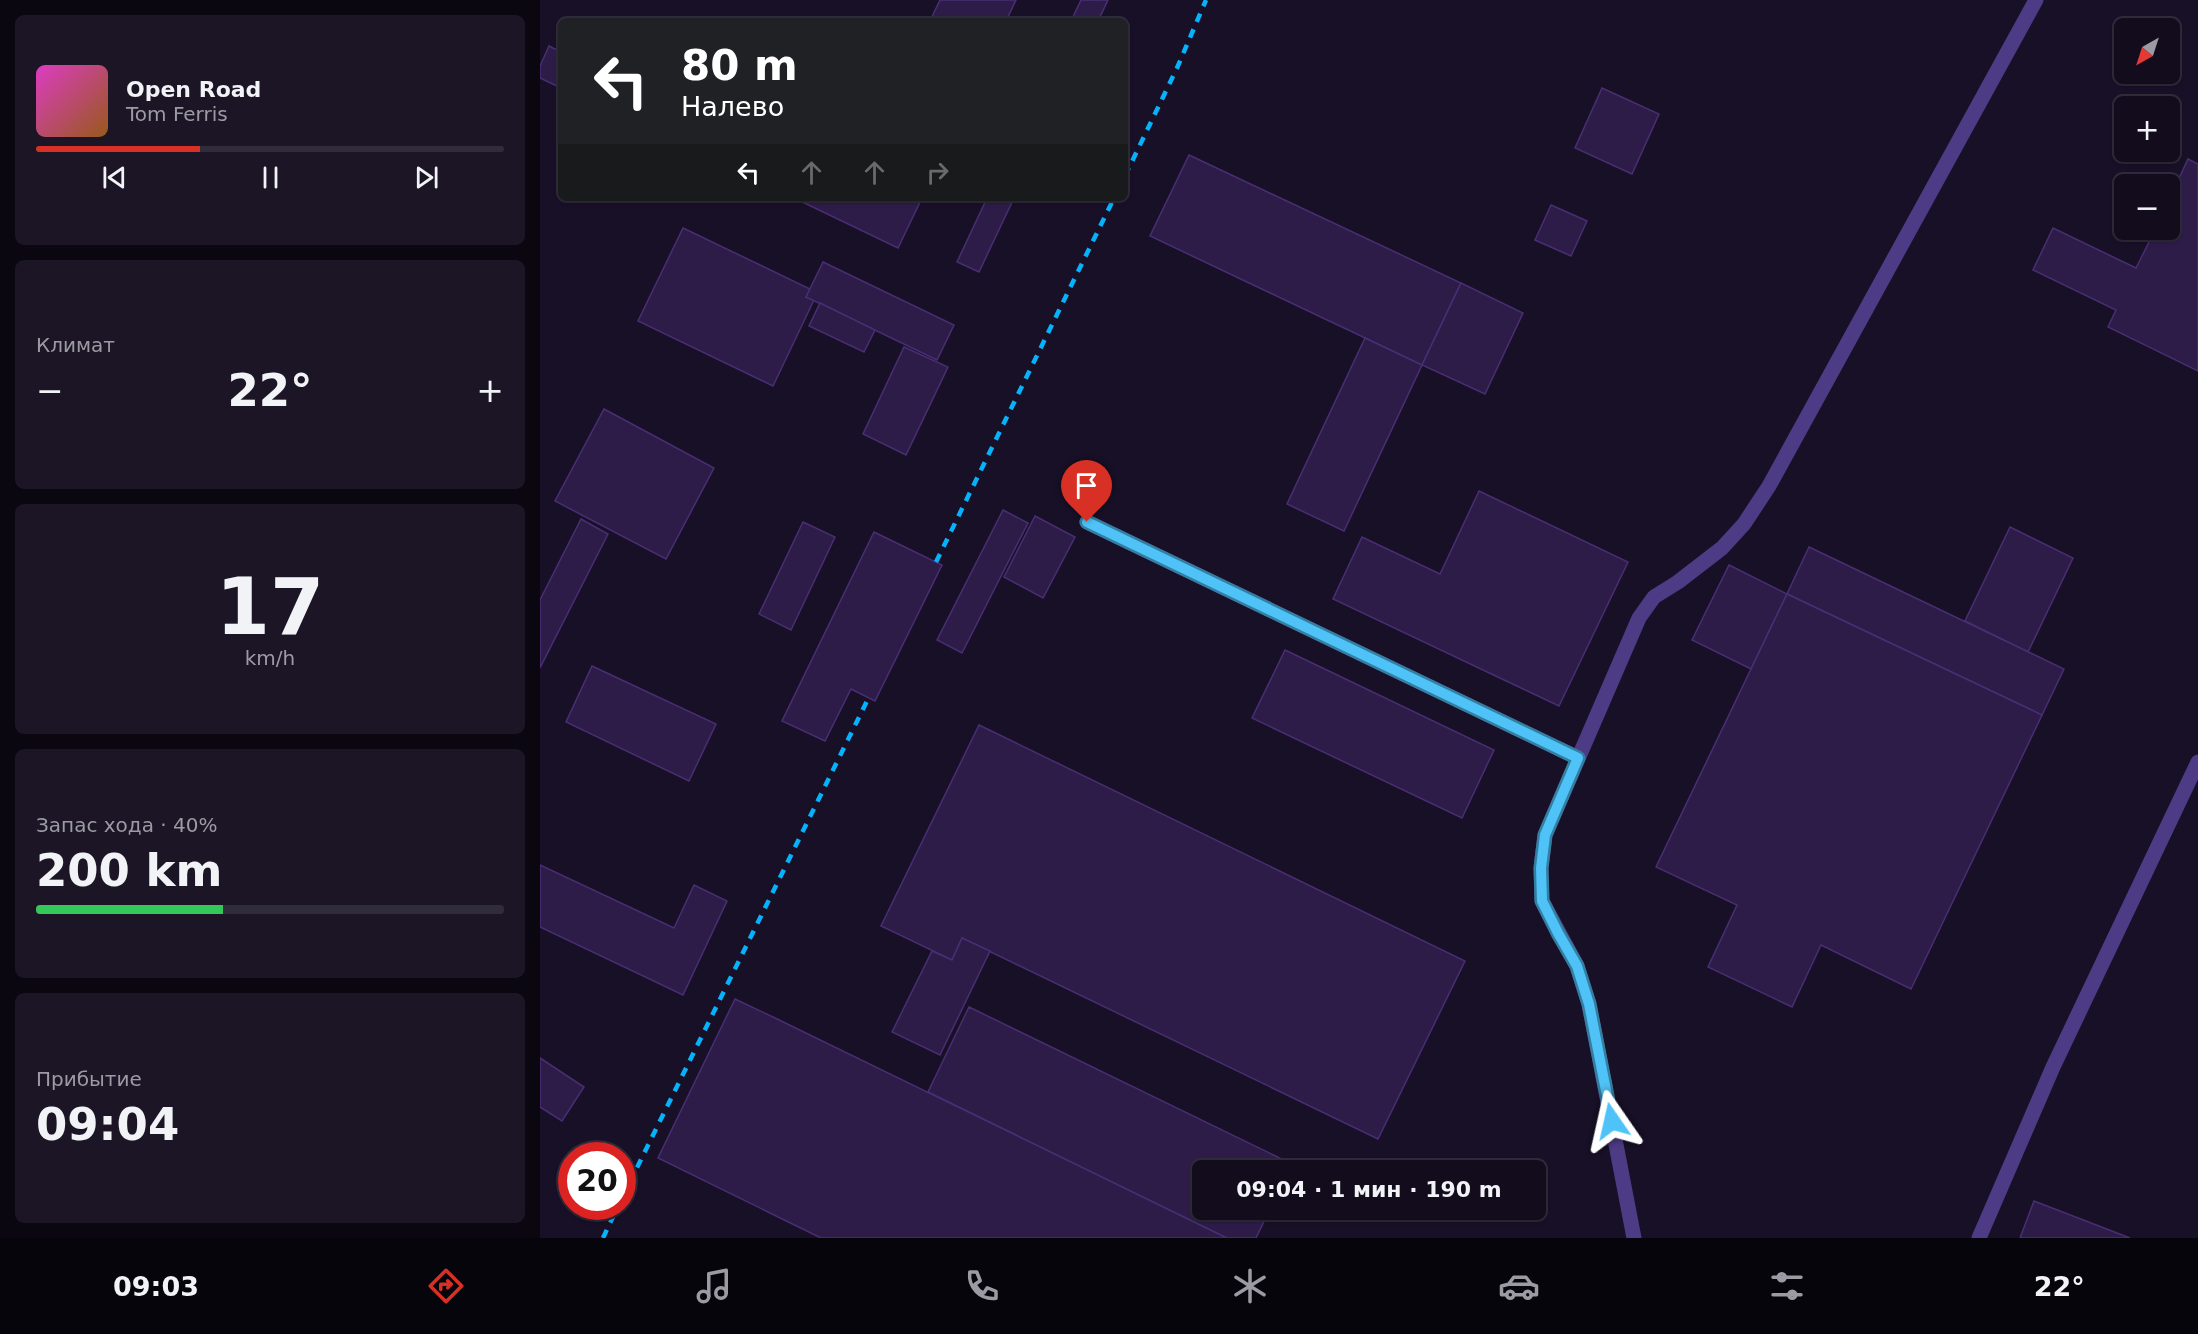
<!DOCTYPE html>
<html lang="ru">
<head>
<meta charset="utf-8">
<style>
	:root { --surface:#120c1d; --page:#1b1526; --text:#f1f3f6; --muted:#9c9ba4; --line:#312c3b; --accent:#d93025 }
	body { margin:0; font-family:"DejaVu Sans",sans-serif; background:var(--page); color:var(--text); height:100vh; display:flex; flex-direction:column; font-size:22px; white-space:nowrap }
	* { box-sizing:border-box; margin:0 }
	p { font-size:20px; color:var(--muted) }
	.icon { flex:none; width:33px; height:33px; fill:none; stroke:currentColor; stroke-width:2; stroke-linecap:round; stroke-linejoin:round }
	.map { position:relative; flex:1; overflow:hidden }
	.drawer { display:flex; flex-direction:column; gap:15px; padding:15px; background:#0a0710; width:540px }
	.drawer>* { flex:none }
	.hud { position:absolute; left:18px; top:18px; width:570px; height:183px; border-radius:9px; box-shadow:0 2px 4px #0004,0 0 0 2px var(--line); background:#202124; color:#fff; overflow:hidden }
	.needle { width:39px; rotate:219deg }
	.buttons { position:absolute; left:1574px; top:18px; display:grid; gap:12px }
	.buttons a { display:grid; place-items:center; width:66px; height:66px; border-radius:9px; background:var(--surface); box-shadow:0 2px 4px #0004,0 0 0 2px var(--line); font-size:30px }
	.speed { position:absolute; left:18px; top:1142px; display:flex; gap:12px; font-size:30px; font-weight:700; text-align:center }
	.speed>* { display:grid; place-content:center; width:78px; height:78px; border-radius:50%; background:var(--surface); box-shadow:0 2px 4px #0004,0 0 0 2px var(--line); line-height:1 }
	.speed .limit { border:9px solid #d22; background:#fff; color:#111 }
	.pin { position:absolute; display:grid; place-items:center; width:51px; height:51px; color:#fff; margin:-62px -26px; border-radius:50% 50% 50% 0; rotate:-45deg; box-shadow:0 0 6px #0007 }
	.pin .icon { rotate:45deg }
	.me { position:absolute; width:66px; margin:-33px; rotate:349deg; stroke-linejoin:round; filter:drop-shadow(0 0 4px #0008) }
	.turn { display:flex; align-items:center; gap:21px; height:126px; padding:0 24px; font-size:27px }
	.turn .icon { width:78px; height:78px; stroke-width:2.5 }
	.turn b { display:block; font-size:42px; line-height:51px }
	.lanes { display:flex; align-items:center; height:57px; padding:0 24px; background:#0003; justify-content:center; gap:30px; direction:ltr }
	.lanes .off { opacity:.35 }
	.big { font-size:45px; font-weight:800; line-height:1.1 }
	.drawer .widget { flex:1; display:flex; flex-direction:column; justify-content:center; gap:9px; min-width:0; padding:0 21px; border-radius:9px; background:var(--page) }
	.drawer .dial { align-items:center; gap:0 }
	.dial b { font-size:78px; line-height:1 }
	.song { display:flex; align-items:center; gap:18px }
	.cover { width:72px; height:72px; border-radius:9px; background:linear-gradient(135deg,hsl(310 70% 55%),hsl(30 70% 35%)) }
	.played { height:6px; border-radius:3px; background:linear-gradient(90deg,var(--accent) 35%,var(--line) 35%) }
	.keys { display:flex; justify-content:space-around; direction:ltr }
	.heat { display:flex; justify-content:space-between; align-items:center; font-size:33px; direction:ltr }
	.charge { height:9px; border-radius:4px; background:linear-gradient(90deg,#34c759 40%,var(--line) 0) }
	.trip { position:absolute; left:652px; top:1160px; width:354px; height:60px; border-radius:9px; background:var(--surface); box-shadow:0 2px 4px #0004,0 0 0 2px var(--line); font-weight:800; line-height:60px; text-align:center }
	.menu { display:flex; height:96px; justify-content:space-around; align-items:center; background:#07050c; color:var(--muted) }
	.menu .icon { width:42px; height:42px }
	.menu .selected { color:var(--accent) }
	.menu b { font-size:27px; color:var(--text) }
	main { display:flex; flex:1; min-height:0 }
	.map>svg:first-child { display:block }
</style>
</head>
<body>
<main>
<section class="drawer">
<div class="widget">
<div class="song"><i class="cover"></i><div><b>Open Road</b><p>Tom Ferris</p></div></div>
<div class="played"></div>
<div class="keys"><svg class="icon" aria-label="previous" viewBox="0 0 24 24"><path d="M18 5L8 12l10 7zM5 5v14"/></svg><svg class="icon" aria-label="pause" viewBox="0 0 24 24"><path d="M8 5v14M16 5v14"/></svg><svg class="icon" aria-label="next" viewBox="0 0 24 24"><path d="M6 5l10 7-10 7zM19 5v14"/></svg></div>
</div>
<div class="widget"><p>Климат</p>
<div class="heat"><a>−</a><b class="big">22°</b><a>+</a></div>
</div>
<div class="widget dial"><b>17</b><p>km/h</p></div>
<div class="widget"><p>Запас хода · 40%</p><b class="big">200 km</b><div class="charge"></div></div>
<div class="widget"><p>Прибытие</p><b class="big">09:04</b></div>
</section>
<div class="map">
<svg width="1658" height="1238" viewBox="0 0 1658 1238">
	<rect width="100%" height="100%" fill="#181027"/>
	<g fill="#2d1c48" stroke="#492e73" stroke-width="1.5">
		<path d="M400,0H476L466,21H390Z"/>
		<path d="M541,0H568L558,21H531Z"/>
		<path d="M9,46L21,52V88L0,78V66Z"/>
		<path d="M1062,88L1119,114L1092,174L1035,148Z"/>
		<path d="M649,155L921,283L882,365L610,236Z"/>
		<path d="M1648,159L1658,164V371L1568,327L1576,310L1493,270L1513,228L1596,268L1615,230H1629V200Z"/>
		<path d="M254,198H382L358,248Z"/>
		<path d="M447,198H474L439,272L417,262Z"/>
		<path d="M1011,205L1047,221L1031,256L995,240Z"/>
		<path d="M143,228L270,289L266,297L274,300L233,386L98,321Z"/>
		<path d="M283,262L414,325L397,360L266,297Z"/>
		<path d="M921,283L983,313L945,394L882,365Z"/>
		<path d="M280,303L335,330L324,352L269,326Z"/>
		<path d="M825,338L882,365L804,531L747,504Z"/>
		<path d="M364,347L408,367L366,455L323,434Z"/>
		<path d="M64,409L174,468L126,559L15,501Z"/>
		<path d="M939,491L1088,562L1019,706L793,599L822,537L900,574Z"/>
		<path d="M463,510L488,523L422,653L397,640Z"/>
		<path d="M495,516L535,537L503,598L464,577Z"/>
		<path d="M41,519L68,534L0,668V600Z"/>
		<path d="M263,522L295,537L251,630L219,614Z"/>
		<path d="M1470,527L1533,558L1488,652L1425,621Z"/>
		<path d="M334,532L402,565L335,701L311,689L285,741L242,721Z"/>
		<path d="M1269,547L1524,669L1502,715L1247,594Z"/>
		<path d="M1189,565L1247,594L1211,669L1152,640Z"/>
		<path d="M1247,594L1502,715L1371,989L1281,945L1252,1007L1168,967L1197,905L1116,867Z"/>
		<path d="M745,650L954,750L922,818L712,718Z"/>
		<path d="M52,666L176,724L149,781L26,722Z"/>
		<path d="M439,725L925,961L838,1139L422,938L412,960L341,926Z"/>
		<path d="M0,865L134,928L154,885L187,901L143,995L0,927Z"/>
		<path d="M422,938L450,951L400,1055L352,1032L392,951L412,960Z"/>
		<path d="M195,999L233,1017L687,1238H281L118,1158Z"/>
		<path d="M429,1007L752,1164L749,1170H663V1209H730L716,1238H687L388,1092Z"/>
		<path d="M0,1058L44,1087L22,1121L0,1107Z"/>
		<path d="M1494,1201L1590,1238H1480Z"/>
	</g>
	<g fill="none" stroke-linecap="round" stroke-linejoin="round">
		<g stroke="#4d3b85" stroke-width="15">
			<path d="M547,522L1038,758"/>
			<path d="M1094,1238L1049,1004L1037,966L1002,901L1001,868L1005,835L1099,618L1114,597L1138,582L1182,548L1204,524L1229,486L1496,0"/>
			<path d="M1439,1238L1513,1067L1658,762"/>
		</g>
		<g stroke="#05b3fc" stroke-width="4.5" stroke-dasharray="9 8" stroke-linecap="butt">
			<path d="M585,176L637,68L666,0"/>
			<path d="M396,562L574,198"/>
			<path d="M82,1198L329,697"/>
			<path d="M63,1238L78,1206"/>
		</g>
	</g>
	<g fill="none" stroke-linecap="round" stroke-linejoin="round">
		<defs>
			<path id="route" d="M547,522L1038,758L1005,835L1001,868L1002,901L1018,933L1037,966L1049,1004L1072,1121"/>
		</defs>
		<use href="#route" stroke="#337fa1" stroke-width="15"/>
		<use href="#route" stroke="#4fc3f7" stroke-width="10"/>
	</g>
</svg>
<div class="buttons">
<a><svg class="needle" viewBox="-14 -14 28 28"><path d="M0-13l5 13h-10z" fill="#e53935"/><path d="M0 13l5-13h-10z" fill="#9c9ba4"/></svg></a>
<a>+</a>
<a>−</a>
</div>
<div class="speed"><div class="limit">20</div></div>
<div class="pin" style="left:547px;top:522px;background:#d93025"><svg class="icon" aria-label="arrive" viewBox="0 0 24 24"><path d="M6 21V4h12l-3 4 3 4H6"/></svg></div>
<svg class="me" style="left:1072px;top:1121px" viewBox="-20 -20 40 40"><path d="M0-17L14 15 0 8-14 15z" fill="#4fc3f7" stroke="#fff" stroke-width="4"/></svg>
<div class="trip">09:04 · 1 мин · 190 m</div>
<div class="hud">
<div class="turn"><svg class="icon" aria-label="left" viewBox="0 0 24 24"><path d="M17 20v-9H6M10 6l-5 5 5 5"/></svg><div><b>80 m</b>Налево</div></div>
<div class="lanes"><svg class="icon" aria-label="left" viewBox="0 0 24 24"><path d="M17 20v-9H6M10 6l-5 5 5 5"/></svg><svg class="icon off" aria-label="ahead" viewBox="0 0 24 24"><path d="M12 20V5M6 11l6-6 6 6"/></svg><svg class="icon off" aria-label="ahead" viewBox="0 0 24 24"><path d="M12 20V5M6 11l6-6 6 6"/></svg><svg class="icon off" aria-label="right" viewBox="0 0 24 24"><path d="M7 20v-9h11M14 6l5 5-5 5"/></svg></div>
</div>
</div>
</main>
<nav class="menu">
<b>09:03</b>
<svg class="icon selected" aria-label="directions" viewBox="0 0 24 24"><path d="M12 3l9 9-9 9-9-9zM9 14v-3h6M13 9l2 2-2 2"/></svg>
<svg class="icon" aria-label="music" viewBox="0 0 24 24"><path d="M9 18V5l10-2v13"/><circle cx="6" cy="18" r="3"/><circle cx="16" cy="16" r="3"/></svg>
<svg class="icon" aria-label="phone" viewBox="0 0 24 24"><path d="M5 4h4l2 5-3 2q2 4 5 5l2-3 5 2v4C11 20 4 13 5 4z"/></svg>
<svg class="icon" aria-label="climate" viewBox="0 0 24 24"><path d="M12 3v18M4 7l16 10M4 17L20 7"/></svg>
<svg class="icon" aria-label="car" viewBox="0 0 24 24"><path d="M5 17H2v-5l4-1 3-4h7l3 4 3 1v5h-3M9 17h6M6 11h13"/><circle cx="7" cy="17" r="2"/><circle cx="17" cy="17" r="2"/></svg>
<svg class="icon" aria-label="filters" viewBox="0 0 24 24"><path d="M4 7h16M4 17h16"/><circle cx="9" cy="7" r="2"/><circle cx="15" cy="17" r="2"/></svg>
<b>22°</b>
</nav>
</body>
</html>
